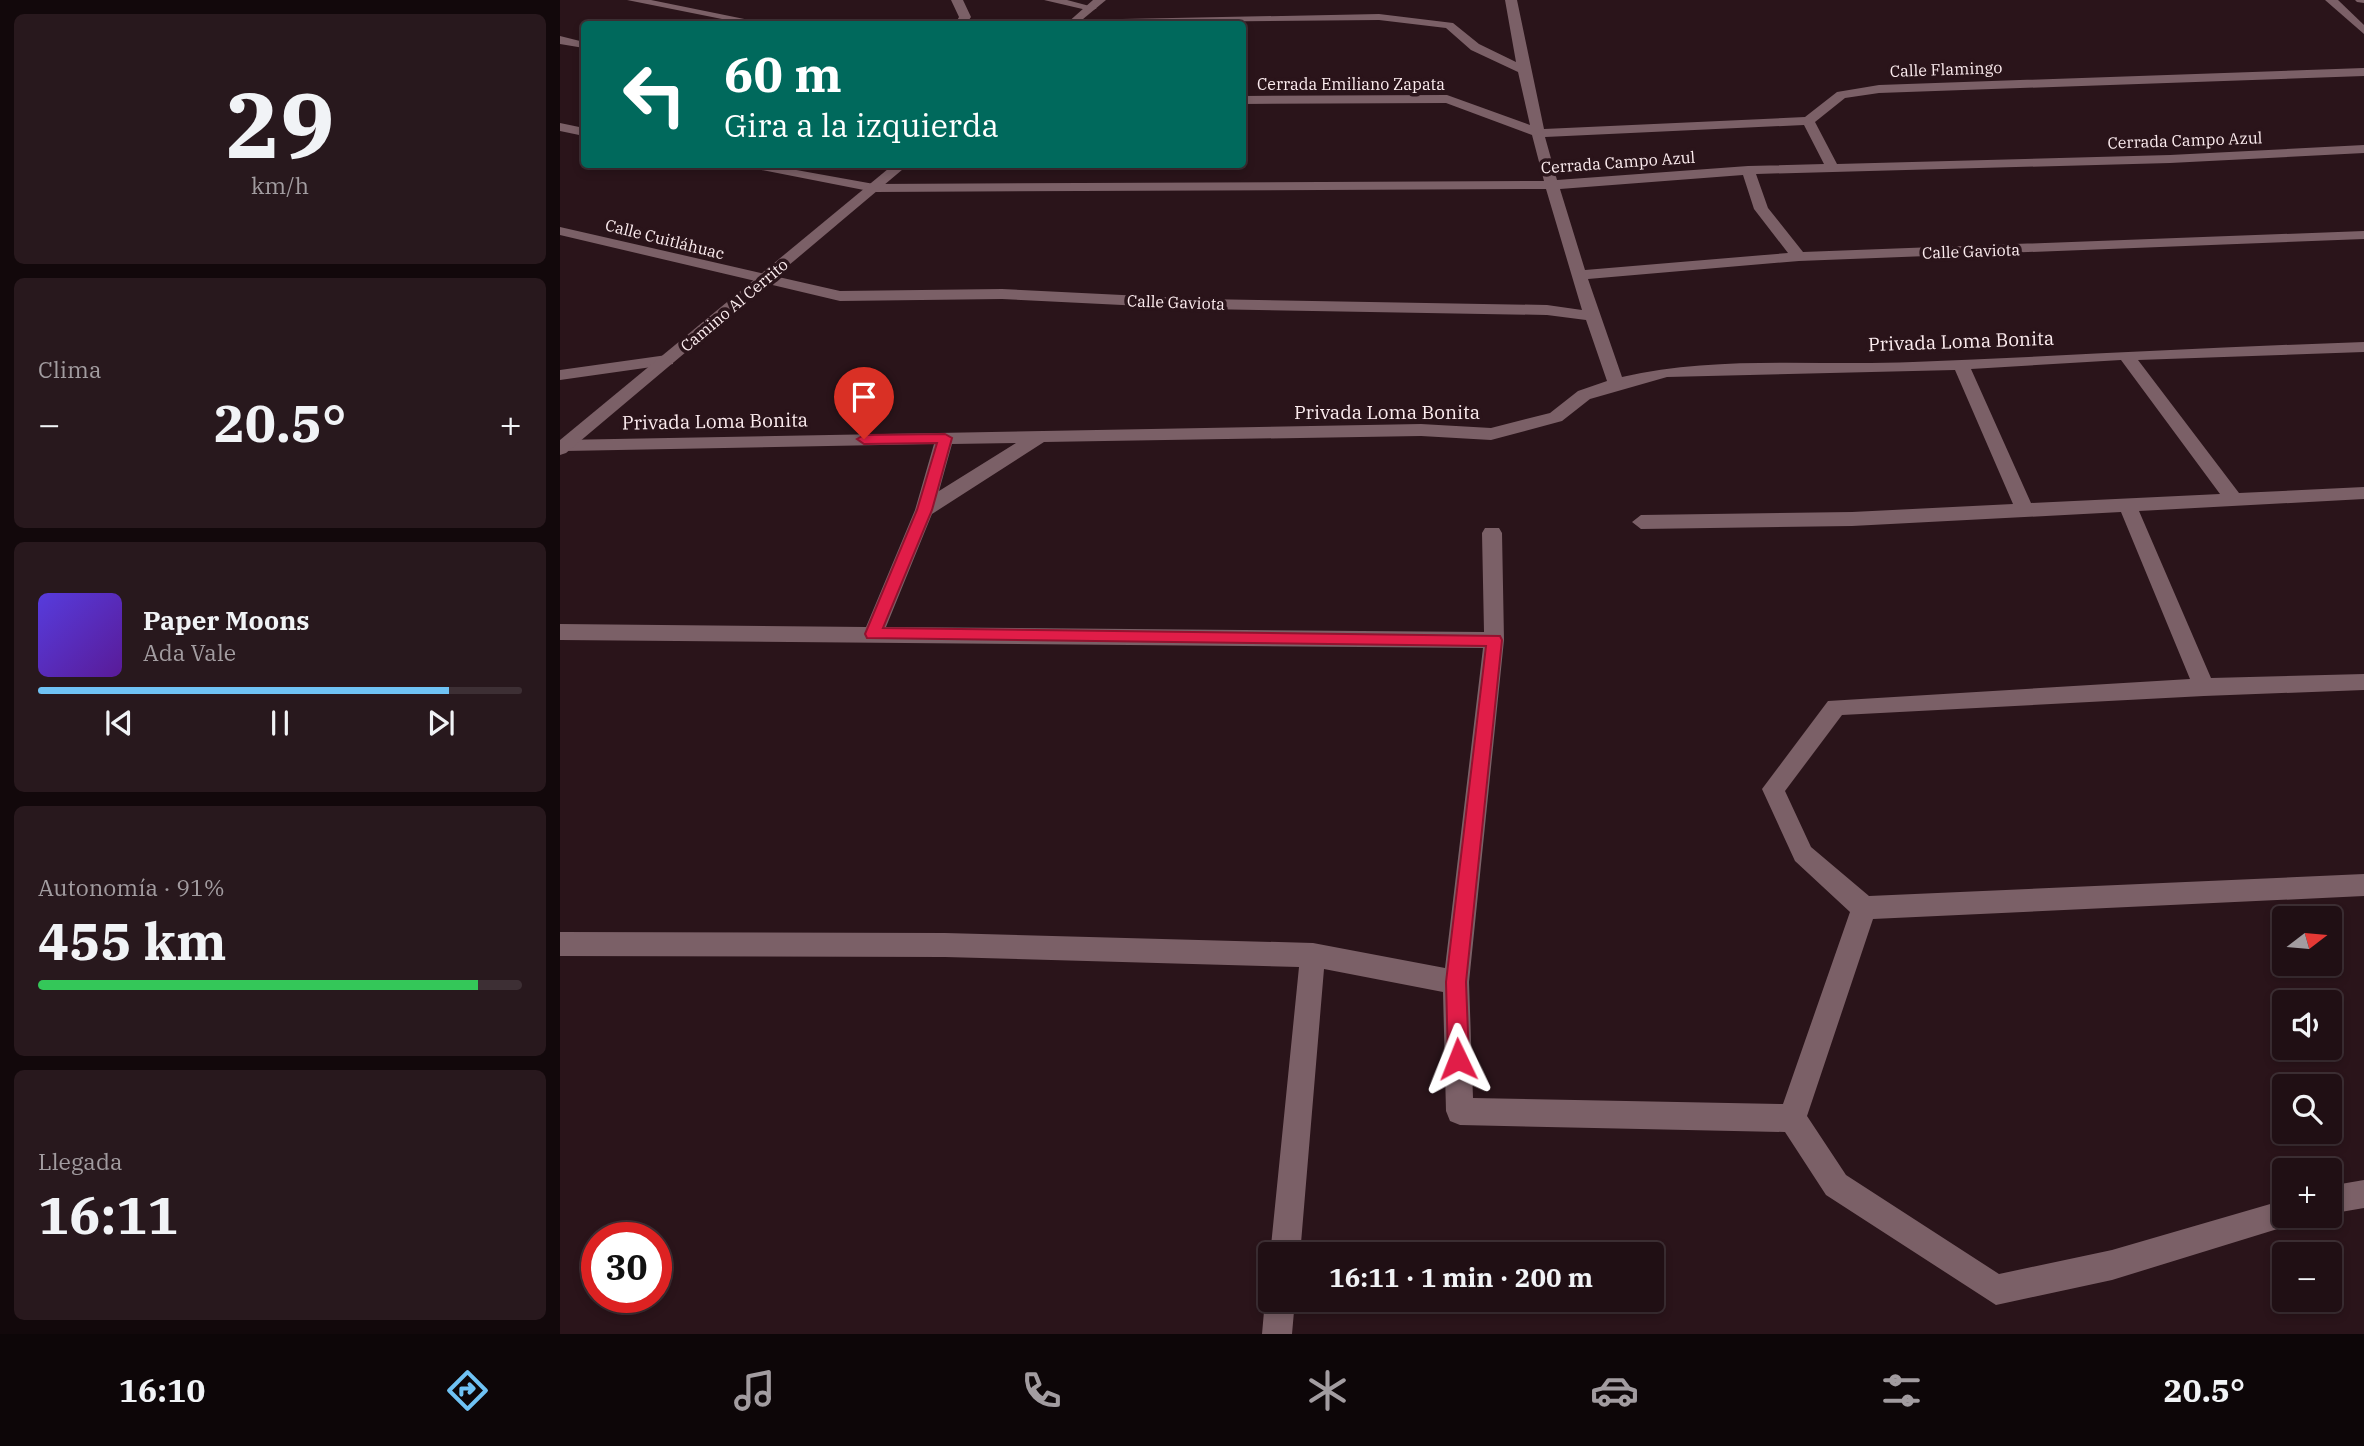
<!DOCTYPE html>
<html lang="es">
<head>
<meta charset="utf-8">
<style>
	:root { --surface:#200f14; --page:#28181d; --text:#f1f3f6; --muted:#a29ca0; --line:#3d2f34; --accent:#6fc2f4 }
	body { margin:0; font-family:"IBM Plex Serif",serif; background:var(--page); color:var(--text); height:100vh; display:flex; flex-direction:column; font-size:26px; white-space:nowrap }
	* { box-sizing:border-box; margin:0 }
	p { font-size:23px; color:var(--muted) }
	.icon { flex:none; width:38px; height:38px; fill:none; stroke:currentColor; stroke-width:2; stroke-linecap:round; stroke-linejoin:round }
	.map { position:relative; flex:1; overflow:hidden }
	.details { display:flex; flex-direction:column; gap:14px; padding:14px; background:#12080b; width:560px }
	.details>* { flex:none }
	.hud { position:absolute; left:21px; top:21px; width:665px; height:147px; border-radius:7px; box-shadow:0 4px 10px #0003,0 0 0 2px var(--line); background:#00695c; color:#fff; overflow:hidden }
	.needle { width:46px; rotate:74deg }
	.fabs { position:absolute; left:1712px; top:906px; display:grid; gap:14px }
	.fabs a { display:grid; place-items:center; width:70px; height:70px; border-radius:7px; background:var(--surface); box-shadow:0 4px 10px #0003,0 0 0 2px var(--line); font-size:35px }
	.speed { position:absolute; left:21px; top:1222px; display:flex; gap:14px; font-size:35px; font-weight:700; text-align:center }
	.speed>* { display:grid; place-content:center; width:91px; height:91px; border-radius:50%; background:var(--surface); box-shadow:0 4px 10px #0003,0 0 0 2px var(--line); line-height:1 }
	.speed .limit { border:10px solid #d22; background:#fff; color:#111 }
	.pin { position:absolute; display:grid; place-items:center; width:60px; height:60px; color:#fff; margin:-72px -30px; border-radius:50% 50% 50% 0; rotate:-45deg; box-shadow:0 0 7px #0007 }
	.pin .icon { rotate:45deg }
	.me { position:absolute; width:77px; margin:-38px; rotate:358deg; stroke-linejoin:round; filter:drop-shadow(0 0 5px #0008) }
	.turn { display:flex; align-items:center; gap:24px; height:147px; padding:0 28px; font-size:32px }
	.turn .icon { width:91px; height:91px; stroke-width:2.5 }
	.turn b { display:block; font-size:49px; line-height:60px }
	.big { font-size:52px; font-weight:700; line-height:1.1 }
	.details .widget { flex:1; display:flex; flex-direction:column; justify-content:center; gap:10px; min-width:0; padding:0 24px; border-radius:10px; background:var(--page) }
	.details .dial { align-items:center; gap:0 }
	.dial b { font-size:91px; line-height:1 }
	.song { display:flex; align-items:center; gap:21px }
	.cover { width:84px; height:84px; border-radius:10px; background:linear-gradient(135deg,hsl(250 70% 55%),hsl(270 70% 35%)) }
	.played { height:7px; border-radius:4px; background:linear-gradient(90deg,var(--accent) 85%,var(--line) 85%) }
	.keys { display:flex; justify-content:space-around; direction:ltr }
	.heat { display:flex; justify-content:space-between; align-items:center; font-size:38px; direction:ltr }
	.charge { height:10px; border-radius:5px; background:linear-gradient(90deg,#34c759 91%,var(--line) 0) }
	.trip { position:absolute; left:698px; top:1242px; width:406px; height:70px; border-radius:7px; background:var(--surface); box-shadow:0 4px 10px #0003,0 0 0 2px var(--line); font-weight:700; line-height:70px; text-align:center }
	.dock { display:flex; height:112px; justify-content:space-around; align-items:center; background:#0d0608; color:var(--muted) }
	.dock .icon { width:49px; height:49px }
	.dock .selected { color:var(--accent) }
	.dock b { font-size:32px; color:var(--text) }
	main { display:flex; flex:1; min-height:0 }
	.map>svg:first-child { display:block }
</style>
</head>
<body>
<main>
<section class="details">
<div class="widget dial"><b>29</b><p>km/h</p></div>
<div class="widget"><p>Clima</p>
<div class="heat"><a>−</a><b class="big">20.5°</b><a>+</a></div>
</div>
<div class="widget">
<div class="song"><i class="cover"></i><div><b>Paper Moons</b><p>Ada Vale</p></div></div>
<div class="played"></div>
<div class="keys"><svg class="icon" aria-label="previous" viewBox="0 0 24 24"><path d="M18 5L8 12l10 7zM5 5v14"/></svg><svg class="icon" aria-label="pause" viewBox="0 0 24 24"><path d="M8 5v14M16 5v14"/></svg><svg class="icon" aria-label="next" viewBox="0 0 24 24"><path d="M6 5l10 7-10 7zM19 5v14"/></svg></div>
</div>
<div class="widget"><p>Autonomía · 91%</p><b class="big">455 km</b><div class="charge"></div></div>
<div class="widget"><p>Llegada</p><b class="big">16:11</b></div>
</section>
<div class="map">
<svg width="1804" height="1334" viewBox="0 0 1804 1334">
	<rect width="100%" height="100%" fill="#2a141a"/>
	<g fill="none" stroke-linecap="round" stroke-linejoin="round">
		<g fill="#7b6067" fill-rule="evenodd">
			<path d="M67,0H91L209,24H187Z"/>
			<path d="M391,0H403L411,17L406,24H395L399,17Z"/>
			<path d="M484,0H507L537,8L531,11Z"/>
			<path d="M945,0H957L984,129L1245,117L1277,92L1319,85L1804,68V76L1319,93L1285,98L1255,122L1277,164L1610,155L1804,145V153L1610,163L1196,174L1208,208L1243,252L1804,231V239L1239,261L1028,279L1062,377C1156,355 1257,366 1353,362C1503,356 1654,347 1804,342V352L1578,360L1679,493L1804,487V499L1579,511L1651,678L1804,674V690L1644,696L1282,715L1225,791L1251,847L1309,896L1804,874V896L1313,919L1247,1116L1286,1175L1439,1274L1552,1250L1724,1200V1216H1738L1734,1224L1552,1280L1436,1305L1266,1195L1225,1132L900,1125L890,1121L886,1111L883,992L764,969L740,1255L710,1256L739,967L385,957L0,956V932L385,933L753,943L885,968L923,648L0,640V624L306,627L355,510L374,444L5,451L0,450V440L861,424L931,428L990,413L1018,391L1047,381L1026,320L987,315L643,309L442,299L280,301L0,235V227L280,291L442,289L643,299L987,305L1022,310L986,189L314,192L171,164H203L314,184L984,181L972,135L886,103L682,104V96L887,95L970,125L958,72L911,50L886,28L819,20L506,23L512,20L819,14L893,23L919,44L956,62ZM1244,125L1264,164L1188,166L997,180L985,137ZM1183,175L1194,209L1228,253L1025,270L1000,189ZM1561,360L1660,494L1471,503L1411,369ZM1395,370L1453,504L1292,512L1081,515L1072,522L1081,529L1292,526L1561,512L1630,679L1268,701L1202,789L1235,861L1290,912L1223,1104L913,1098L909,982L944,640L942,533L939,528H925L922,533L924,632L326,627L372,514L484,442L861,436L931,440L1002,421L1030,399L1107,377ZM456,443L379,491L392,444Z"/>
			<path d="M1795,0H1804V3L1797,2Z"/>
			<path d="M0,36L24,42V48L0,44Z"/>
			<path d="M0,123L24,128V136L0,131Z"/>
			<path d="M107,355L113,356V364L0,380V370Z"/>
			<path d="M1804,1180V1208L1769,1214V1186Z"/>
			<path d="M709,1289L710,1300H735L732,1334H702L705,1300Z"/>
		</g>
		<g fill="#7b6067" fill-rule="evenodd">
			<path d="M533,0H546L517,24H506Z"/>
			<path d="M334,164H349L6,453L0,455V440Z"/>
		</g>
		<path fill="#7b6067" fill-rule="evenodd" d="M1765,0H1778L1804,25V34Z"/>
	</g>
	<path fill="#e11d48" stroke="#92132f" stroke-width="2" d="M385,434L392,438L372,510L323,628L940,636L942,640L906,982L909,1059L906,1067L898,1070L891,1067L888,1059L886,982L926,646L307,638L305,634L357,510L377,443L304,444L297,439L304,435Z"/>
	<g text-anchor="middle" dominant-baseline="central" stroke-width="7" stroke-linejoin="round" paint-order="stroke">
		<g font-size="16" fill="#fcecef" stroke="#2a141a">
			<text transform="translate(1386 69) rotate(-2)">Calle Flamingo</text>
			<text x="791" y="84">Cerrada Emiliano Zapata</text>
			<text transform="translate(1625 140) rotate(-2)">Cerrada Campo Azul</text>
			<text transform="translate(1058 162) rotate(-4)">Cerrada Campo Azul</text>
			<text transform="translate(105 239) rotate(14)">Calle Cuitláhuac</text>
			<text transform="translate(1411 251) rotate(-2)">Calle Gaviota</text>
			<text transform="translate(616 302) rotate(2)">Calle Gaviota</text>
			<text transform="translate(174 305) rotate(-40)">Camino Al Cerrito</text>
		</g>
		<g font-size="19" fill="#fcecef" stroke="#2a141a">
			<text transform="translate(1401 341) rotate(-2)">Privada Loma Bonita</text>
			<text x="827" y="412">Privada Loma Bonita</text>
			<text transform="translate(155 421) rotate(-1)">Privada Loma Bonita</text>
		</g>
	</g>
</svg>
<div class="fabs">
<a><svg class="needle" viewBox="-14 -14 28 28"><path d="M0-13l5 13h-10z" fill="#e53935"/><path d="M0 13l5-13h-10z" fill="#a29ca0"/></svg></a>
<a><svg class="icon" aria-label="sound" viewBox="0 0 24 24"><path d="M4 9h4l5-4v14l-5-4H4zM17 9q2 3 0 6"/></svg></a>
<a><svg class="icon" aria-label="search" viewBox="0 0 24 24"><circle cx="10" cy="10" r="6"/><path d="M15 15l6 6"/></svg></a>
<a>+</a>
<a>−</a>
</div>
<div class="speed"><div class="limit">30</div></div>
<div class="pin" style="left:304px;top:439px;background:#d93025"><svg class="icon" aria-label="arrive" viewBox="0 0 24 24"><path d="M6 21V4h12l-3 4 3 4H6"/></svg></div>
<svg class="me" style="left:898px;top:1059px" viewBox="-20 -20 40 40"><path d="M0-17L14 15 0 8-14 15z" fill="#e11d48" stroke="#fff" stroke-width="4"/></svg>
<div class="trip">16:11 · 1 min · 200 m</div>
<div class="hud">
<div class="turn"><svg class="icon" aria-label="left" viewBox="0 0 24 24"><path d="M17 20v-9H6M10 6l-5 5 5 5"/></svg><div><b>60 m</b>Gira a la izquierda</div></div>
</div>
</div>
</main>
<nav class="dock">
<b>16:10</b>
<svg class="icon selected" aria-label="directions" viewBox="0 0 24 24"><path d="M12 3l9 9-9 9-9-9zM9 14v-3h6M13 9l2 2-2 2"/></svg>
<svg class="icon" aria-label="music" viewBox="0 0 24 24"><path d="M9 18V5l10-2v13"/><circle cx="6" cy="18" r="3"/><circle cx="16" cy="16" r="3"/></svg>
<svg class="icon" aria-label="phone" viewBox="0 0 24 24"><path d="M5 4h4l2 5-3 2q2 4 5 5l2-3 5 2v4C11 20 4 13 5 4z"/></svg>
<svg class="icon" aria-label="climate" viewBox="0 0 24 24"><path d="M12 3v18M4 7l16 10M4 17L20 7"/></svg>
<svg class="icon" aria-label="car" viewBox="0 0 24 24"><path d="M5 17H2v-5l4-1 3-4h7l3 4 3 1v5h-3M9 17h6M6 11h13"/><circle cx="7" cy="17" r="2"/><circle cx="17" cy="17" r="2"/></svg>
<svg class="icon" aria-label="filters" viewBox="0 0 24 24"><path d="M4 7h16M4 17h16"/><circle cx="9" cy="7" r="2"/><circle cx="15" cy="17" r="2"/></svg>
<b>20.5°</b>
</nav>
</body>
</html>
